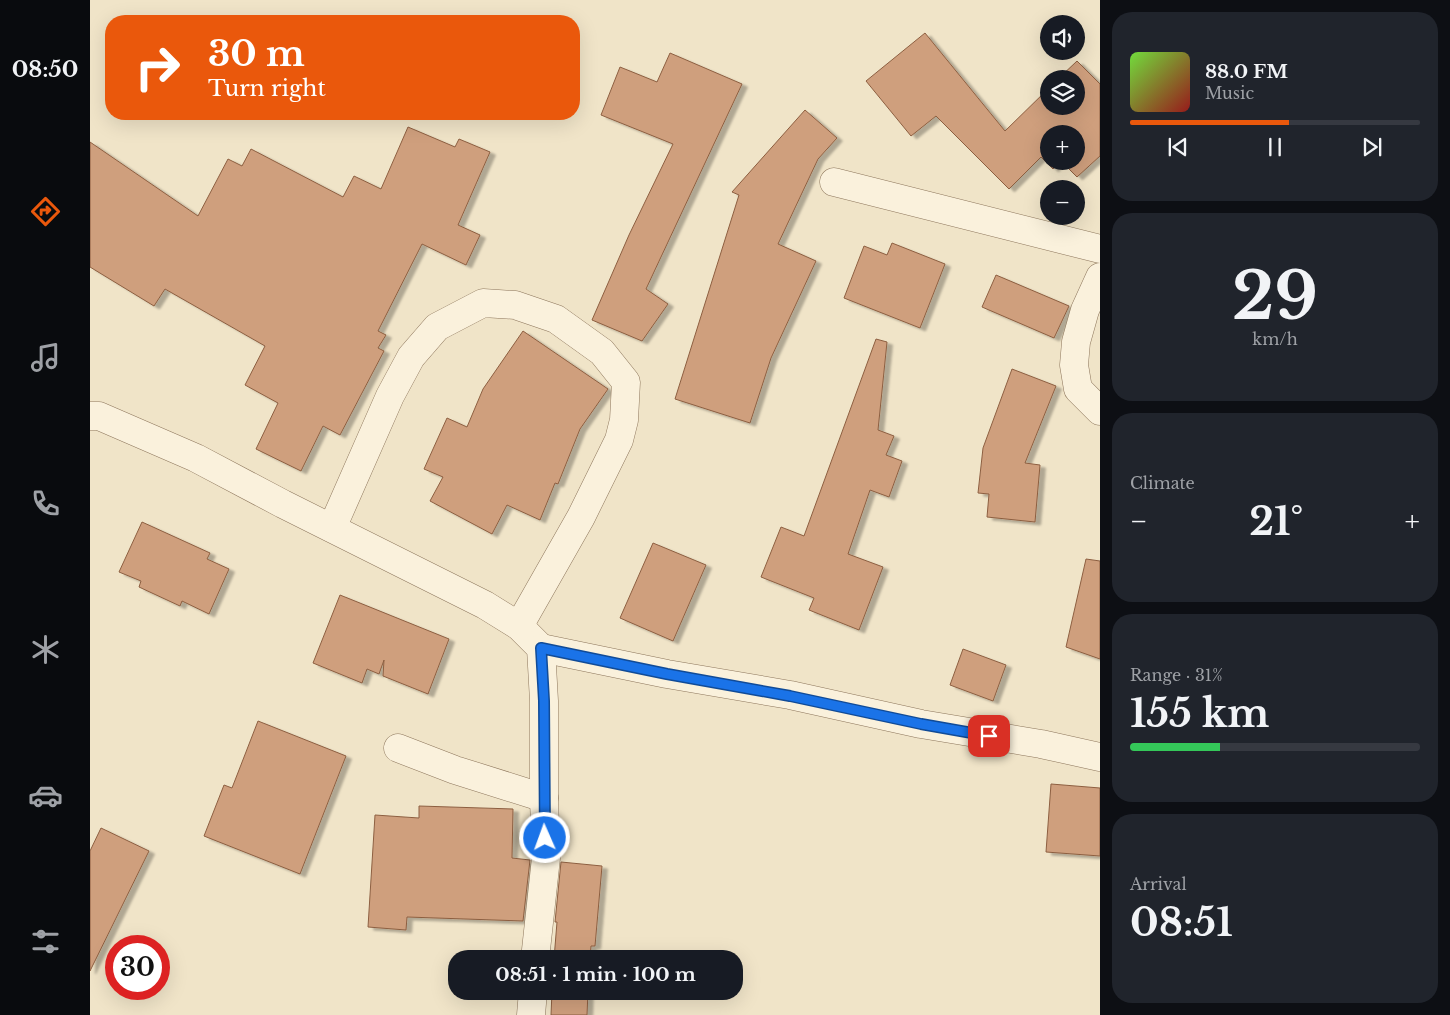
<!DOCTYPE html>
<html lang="en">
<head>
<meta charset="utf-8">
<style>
	:root { --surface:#171b24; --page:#20242c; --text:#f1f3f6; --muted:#9ea1a6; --line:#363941; --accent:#ea580c }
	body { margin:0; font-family:"Libre Baskerville",serif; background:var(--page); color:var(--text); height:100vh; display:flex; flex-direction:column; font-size:19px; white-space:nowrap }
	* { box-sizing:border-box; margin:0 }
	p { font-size:16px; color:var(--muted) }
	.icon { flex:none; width:28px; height:28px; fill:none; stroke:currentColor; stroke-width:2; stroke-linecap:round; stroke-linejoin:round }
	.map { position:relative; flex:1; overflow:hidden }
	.details { display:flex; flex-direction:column; gap:12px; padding:12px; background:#0d0f14; width:350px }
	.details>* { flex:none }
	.top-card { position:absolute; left:15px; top:15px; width:475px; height:105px; border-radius:20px; box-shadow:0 5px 20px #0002; background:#ea580c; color:#fff; overflow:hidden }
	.buttons { position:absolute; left:950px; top:15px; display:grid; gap:10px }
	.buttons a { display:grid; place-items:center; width:45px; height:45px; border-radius:50%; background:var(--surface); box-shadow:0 5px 20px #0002; font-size:25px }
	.speed { position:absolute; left:15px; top:935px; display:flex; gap:10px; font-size:25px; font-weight:700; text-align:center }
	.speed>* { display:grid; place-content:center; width:65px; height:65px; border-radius:50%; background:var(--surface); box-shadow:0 5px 20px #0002; line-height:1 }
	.speed .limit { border:8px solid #d22; background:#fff; color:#111 }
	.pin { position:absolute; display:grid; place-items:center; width:42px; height:42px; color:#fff; margin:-21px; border-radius:10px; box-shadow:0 2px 8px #0006 }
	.me { position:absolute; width:55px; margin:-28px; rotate:358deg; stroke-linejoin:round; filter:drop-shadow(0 0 4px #0008) }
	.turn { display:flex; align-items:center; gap:18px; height:105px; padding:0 20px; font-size:22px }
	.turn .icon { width:65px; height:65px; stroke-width:2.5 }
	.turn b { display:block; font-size:35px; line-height:42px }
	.big { font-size:38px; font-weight:800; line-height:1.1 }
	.details .card { flex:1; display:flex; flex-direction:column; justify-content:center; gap:8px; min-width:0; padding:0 18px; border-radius:20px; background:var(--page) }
	.details .dial { align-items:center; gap:0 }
	.dial b { font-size:65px; line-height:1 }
	.song { display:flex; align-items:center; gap:15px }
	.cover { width:60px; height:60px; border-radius:8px; background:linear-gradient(135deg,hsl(100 70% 55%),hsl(0 70% 35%)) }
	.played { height:5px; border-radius:2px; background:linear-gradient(90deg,var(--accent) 55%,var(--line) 55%) }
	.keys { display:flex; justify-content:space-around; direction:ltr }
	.heat { display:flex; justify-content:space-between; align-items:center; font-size:28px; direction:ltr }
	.charge { height:8px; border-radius:4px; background:linear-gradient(90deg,#34c759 31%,var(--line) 0) }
	.trip { position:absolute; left:358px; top:950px; width:295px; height:50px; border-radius:20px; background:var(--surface); box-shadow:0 5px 20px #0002; font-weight:800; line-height:50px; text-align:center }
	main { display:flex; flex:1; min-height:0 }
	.menu { display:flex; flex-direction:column; width:90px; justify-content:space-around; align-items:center; background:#090b0e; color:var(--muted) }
	.menu .icon { width:35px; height:35px }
	.menu .selected { color:var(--accent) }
	.menu b { font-size:22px; color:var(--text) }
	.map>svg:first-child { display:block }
</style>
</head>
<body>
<main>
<nav class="menu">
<b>08:50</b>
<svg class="icon selected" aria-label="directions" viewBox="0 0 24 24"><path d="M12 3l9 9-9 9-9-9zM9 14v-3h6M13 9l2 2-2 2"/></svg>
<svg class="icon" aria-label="music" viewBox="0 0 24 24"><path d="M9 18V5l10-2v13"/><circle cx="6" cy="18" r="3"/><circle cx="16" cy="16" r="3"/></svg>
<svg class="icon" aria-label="phone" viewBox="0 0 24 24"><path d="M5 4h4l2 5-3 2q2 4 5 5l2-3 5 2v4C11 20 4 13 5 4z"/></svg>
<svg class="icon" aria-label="climate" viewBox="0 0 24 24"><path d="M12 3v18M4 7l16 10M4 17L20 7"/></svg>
<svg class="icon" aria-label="car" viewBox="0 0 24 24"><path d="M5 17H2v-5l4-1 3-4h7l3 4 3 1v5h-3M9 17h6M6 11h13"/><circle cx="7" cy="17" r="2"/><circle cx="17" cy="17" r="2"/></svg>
<svg class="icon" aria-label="filters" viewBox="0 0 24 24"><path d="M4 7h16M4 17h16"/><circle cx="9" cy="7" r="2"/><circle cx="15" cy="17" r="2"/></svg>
</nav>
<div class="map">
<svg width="1010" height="1015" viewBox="0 0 1010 1015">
	<defs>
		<filter id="shadow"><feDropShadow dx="5.5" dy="3" stdDeviation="1" flood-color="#0004"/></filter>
	</defs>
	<rect width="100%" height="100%" fill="#f0e4c8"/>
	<g fill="#cf9f7d" stroke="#8d5f41" filter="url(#shadow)">
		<path d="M835,33L915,131L959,88V106H986V79H968L987,61L1010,84V156L987,177L971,161H986V134H959V161H970L963,169L951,157L919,189L846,116L821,136L776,81Z"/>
		<path d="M580,53L652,84L556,289L578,304L552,341L502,320L539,235L583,144L511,115L530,67L567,82Z"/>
		<path d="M715,110L747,138L728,159L688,244L726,261L681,358L660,423L585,399L649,195L642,192Z"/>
		<path d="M318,127L365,147L369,139L400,152L368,225L390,235L376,265L332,244L288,331L296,335L288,348L294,351L250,435L233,426L211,471L166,449L188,403L155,385L175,346L75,289L64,306L0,267V142L108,216L138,159L152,166L161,149L253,197L264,176L291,189Z"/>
		<path d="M802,243L855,264L830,328L754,298L774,246L797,255Z"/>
		<path d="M906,275L979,306L964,338L892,307Z"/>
		<path d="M433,331L518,389L490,429L468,484L465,483L450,520L417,505L402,534L340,501L353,477L334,469L357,418L377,427L393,389Z"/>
		<path d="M786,339L797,342L788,430L804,436L796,455L812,461L799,497L780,490L758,554L793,567L769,630L719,610L724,598L671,577L691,527L714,536Z"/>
		<path d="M922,369L966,386L935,463L950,465L945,522L897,517L899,494L888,493L893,448Z"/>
		<path d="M52,522L120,553L117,559L139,569L119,614L92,601L90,606L49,587L51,581L29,572Z"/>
		<path d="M563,543L616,565L583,641L530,618Z"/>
		<path d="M996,559L1010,561V659L976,647Z"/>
		<path d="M250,595L359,639L338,694L293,676L294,660L289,674L277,669L272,683L223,663Z"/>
		<path d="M873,649L916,665L903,701L860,685Z"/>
		<path d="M168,721L256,756L210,874L114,836L134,785L142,788Z"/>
		<path d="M961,784L1010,788V856L956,852Z"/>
		<path d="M329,806L423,809L422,858L440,860L433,921L317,917L316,930L278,927L285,815L329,818Z"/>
		<path d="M11,828L59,851L0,971V851Z"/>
		<path d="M471,862L512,866L505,946H501L500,959H464L467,922H465Z"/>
		<path d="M462,991H498L497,1015H461Z"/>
	</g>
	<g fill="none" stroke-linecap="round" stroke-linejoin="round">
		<defs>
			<g id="minor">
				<path d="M744,182L1010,249"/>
				<path d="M1010,277L995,310L986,342L984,365L988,389L1010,411"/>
				<path d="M0,416H9L106,458L193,504L395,605L429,626L451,648L454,701V798L456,858L445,959"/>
				<path d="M242,528L300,396L321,357L347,327L393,303L425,305L466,319L512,352L536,382L534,420L529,440L491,517L429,626"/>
				<path d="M451,648L577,674L700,695L831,724L951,744L1010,757"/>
				<path d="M308,748L365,770L454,798"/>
				<path d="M441,1015L443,991"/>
			</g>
		</defs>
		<use href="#minor" stroke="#8d765c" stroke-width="29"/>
		<use href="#minor" stroke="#faf1dc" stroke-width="28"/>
	</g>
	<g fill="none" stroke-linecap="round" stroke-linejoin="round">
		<defs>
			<path id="route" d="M455,838L454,701L451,648L577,674L700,696L831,724L899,736"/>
		</defs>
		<use href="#route" stroke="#114b97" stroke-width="12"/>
		<use href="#route" stroke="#1a73e8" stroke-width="9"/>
	</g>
</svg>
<div class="buttons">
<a><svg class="icon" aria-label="sound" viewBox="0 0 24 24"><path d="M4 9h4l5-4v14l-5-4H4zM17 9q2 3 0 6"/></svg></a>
<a><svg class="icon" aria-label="layers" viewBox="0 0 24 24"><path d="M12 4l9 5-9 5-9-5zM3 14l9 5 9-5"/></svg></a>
<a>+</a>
<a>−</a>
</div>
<div class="speed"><div class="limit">30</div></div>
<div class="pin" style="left:899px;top:736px;background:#d93025"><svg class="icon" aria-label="arrive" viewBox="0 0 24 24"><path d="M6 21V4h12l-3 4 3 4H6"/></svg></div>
<svg class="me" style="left:455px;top:838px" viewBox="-20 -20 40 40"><circle r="17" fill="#1a73e8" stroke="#fff" stroke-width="3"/><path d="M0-11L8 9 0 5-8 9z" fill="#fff"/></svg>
<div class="trip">08:51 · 1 min · 100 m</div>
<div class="top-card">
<div class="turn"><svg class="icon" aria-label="right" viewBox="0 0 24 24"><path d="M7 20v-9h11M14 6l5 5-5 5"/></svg><div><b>30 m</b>Turn right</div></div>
</div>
</div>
<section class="details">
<div class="card">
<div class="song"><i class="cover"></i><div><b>88.0 FM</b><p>Music</p></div></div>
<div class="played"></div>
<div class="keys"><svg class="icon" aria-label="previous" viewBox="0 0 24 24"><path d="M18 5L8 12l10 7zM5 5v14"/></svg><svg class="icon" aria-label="pause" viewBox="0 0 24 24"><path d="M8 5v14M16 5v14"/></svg><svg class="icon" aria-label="next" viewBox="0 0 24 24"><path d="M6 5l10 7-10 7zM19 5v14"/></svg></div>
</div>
<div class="card dial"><b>29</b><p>km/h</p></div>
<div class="card"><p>Climate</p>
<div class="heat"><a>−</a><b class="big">21°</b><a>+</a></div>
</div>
<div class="card"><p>Range · 31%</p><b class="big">155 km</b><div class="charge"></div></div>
<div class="card"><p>Arrival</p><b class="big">08:51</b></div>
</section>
</main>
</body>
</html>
